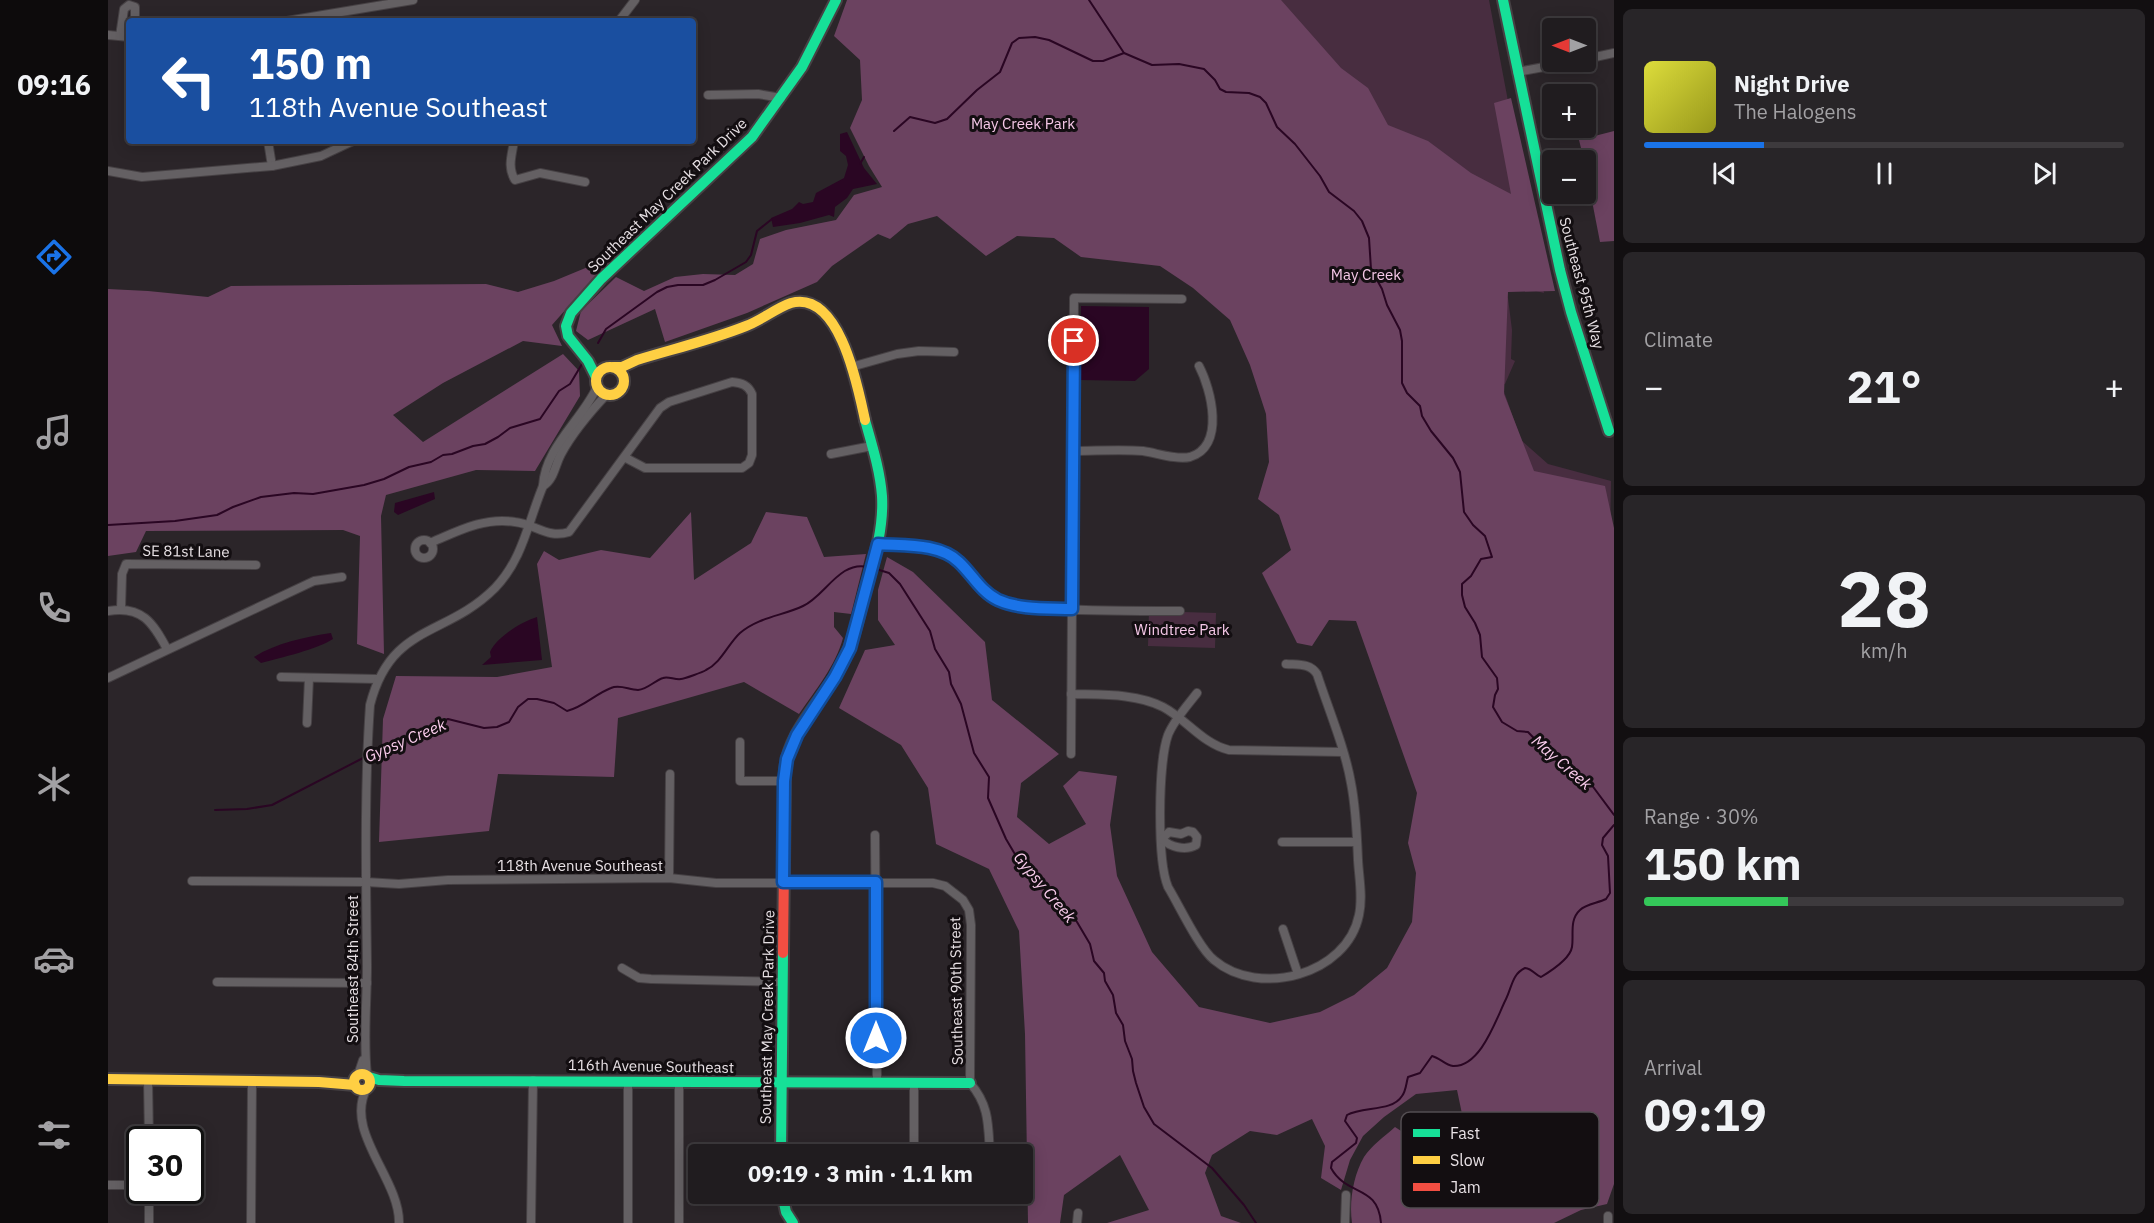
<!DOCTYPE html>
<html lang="en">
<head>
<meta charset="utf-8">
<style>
	:root { --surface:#201c1f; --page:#282528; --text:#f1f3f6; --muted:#a2a1a4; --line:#3d3a3d; --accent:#1a73e8 }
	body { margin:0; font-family:"IBM Plex Sans",sans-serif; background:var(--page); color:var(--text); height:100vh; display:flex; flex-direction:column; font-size:22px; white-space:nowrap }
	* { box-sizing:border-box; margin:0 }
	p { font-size:20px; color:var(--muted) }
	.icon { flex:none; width:33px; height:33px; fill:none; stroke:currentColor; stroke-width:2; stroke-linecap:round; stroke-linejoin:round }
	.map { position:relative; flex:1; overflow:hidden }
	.drawer { display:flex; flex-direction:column; gap:9px; padding:9px; background:#120f11; width:540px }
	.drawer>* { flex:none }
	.guide { position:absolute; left:18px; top:18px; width:570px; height:126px; border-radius:6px; box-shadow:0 3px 15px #0003,0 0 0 2px var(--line); background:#1a4fa0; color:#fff; overflow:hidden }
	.needle { width:39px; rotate:270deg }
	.tools { position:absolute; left:1434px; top:18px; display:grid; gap:12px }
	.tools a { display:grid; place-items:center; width:54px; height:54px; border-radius:6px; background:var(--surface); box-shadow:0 3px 15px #0003,0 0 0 2px var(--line); font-size:30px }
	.speed { position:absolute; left:18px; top:1126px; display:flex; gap:12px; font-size:30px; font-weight:700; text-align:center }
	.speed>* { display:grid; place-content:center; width:78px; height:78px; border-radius:50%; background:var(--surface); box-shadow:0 3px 15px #0003,0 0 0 2px var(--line); line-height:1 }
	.speed .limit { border:3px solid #111; border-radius:9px; background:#fff; color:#111 }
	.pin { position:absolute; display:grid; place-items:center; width:51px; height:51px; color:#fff; margin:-26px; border:3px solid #fff; border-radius:50%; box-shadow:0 2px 6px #0007 }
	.me { position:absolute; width:66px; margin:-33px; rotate:0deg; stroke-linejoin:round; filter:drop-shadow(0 0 4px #0008) }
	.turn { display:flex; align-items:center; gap:21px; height:126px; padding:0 24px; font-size:27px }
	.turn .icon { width:78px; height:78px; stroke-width:2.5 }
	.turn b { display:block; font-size:42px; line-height:51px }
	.big { font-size:45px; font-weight:700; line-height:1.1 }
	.drawer .widget { flex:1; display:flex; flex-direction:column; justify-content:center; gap:9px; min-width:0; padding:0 21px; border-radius:9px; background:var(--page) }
	.drawer .dial { align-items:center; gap:0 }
	.dial b { font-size:78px; line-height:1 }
	.song { display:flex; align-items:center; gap:18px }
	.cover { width:72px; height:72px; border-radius:9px; background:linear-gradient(135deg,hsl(60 70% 55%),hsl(60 70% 35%)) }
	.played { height:6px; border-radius:3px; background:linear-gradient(90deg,var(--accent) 25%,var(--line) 25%) }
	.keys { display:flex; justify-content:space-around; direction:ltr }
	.heat { display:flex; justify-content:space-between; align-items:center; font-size:33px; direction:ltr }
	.charge { height:9px; border-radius:4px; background:linear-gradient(90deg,#34c759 30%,var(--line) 0) }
	.trip { position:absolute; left:580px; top:1144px; width:345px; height:60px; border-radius:6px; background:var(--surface); box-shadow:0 3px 15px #0003,0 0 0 2px var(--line); font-weight:700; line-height:60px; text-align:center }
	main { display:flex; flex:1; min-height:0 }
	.menu { display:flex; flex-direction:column; width:108px; justify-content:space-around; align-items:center; background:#0d0b0c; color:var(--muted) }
	.menu .icon { width:42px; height:42px }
	.menu .selected { color:var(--accent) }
	.menu b { font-size:27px; color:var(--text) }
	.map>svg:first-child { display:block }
</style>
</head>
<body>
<main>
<nav class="menu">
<b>09:16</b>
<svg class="icon selected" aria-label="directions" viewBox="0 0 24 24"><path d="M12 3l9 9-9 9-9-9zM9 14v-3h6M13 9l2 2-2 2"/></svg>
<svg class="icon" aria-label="music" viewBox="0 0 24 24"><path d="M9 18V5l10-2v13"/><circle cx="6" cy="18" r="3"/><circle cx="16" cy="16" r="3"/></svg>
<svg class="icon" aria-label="phone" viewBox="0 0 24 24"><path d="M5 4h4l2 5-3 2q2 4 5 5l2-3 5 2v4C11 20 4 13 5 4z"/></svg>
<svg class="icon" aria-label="climate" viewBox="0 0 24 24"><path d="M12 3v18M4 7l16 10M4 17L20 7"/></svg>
<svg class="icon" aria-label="car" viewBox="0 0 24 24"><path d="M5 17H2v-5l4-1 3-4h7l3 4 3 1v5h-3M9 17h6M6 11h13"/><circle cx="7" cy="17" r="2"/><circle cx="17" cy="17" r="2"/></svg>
<svg class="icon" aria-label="filters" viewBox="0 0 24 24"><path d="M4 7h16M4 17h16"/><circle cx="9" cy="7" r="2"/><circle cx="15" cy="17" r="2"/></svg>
</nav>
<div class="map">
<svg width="1506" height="1223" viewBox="0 0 1506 1223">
	<rect width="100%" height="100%" fill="#2b2529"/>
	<g fill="#482d40">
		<path d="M974,0H1381L1436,293L1395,283L1396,297L1400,298L1404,330L1403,359L1407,361L1397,384L1393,383L1413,440L1440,464L1503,481L1500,648Z"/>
		<path d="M1041,611L1108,613L1107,648L1040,646Z"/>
	</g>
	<g fill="#6b4260">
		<path d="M739,0H1173L1233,68L1260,88L1280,125L1320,141L1363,173L1403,194L1386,103L1403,98L1447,291L1400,292L1396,394L1426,471L1497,486L1506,528V1184L1499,1204L1473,1210L1446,1223H1244C1241,1202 1245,1176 1256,1157C1263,1146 1277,1136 1287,1127L1313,1144L1325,1160L1344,1152L1357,1128L1349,1090L1308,1094L1276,1117L1255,1136L1242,1160L1233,1190L1213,1178L1217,1146L1204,1119L1169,1135L1142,1131L1104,1155L1097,1173L1113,1216L1133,1223H999L1041,1210L1012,1155L956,1195L952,1223H920L917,1034L911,931L881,869L828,844L820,788L793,745L731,708L757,650L787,645L770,620V590L779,557L805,572L877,642L884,700L951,754L913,783L909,817L941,844L978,824L955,786L971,771L1009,776L1002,825L1009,876L1044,952L1091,1007L1162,1023L1212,1012L1246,995L1279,968L1304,922L1308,873L1300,843L1309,793L1248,621L1221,620L1204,646L1189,643L1154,573L1183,550L1171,515L1150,499L1161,462L1158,414L1142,365L1122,320L1085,288L1052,266L973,257L946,238L909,236L878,256L829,216L800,224L782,239L770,234L724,266L709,282L639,313L557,342L547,309L480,340L468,331L473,311L508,277L536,291L567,277L595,274L627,275L645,264L652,239L678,230L728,220L746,195L774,187L761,166L742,128L754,100L752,60L726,36Z"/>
		<path d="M1506,131V241L1492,242L1478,170V160H1476L1471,140Z"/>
		<path d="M504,257L444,325L454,346L415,341L335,383L285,415L315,442L455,354L471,371L472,396L427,471L368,470L278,495L273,516L276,654L249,644L252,536L235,530L38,531L28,552L0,556V289L40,291L100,297L123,286L378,284L410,292L446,281Z"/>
		<path d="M583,512L586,580L643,543L658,512L699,517L716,557L758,554L743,614L726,612V627L735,638C728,665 707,691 691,714L636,682L510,718L506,777L390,774L381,831L271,842L275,719L288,676L389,677L444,667L429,564L436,551L451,560L493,550L542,558Z"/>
	</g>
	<g fill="#2a0623">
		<path d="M739,132L756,168L769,184L745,189L739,198L727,207L726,217L721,215L692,223L665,227L663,218L684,209L691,202L695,204L705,202L708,193L736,178L740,165L738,156L732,151V134Z"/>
		<path d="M973,306L1041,307V369L1027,381L972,380Z"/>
		<path d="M326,492L327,499L290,515L286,512L287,503Z"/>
		<path d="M429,617L434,660L374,665L383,657L382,652C389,637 413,622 429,617Z"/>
		<path d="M223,633L225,639C210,649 172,658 153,663L146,657C168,643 197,637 223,633Z"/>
	</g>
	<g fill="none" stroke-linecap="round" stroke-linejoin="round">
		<g stroke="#2a0623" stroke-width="2">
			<path d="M981,0L1016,53L1044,65L1071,64L1096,69L1107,80L1112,89L1118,92L1141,93L1152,97L1158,103L1169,127L1187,144L1212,176L1221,192L1246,211L1254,221L1261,238L1263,269L1274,289L1279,305L1292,330L1294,341V383L1299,393L1312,406L1314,416L1323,431L1345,458L1352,472L1356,512L1365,525L1377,536L1384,557L1373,559L1363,576L1354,584V595L1357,607L1367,623L1372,635L1374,657L1389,678L1390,689L1387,695L1385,707L1394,722L1409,731L1420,732L1445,758L1480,780L1506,815"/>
			<path d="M786,131L802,117L827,123L839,119L869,90L892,72L904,43L911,38L927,37L941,40L985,61H995L1016,53"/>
			<path d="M752,164L756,157"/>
			<path d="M490,343L498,329L549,292L559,287L570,285H595L607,280L638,262L643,255L649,231L664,219"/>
			<path d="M0,525L67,521L109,515L125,507L153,497L186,493L205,494L256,485L276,479L301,467L323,462L335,455L344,454L365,446L377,444L390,437L402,428L432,419L451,391L462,384L474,364"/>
			<path d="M768,569L781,573L792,584L822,631L827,649L841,672L843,684L853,704L866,753L881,777L880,798L898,839L908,856L934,886L954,902L969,922L982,944L986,961L996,973L997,981L1005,995L1008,1013L1015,1025L1017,1041L1024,1059L1025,1071L1028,1083L1036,1107L1046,1124L1104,1168L1136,1205L1148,1223"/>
			<path d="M262,754L279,745L314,734L332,722L340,719L376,728L389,727L401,722L410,707L420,699H429L446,703L459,711C476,707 487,694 503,688C512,684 521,690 530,690C540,689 546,681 555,678C560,676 567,680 573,679C576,679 595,672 598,670C613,663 620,644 632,633C651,617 674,616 695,606C717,596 732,560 760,567"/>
			<path d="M107,810L139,809L164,805L257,757"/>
			<path d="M1273,1223C1270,1184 1239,1197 1223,1168L1224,1162L1248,1143L1249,1138L1237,1121L1239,1115C1255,1106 1284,1112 1294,1096C1298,1091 1298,1084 1300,1077L1312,1073L1324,1056C1332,1058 1337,1065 1345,1066C1373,1067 1388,1019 1398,999C1404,987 1404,974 1417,968C1425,969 1427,975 1433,977C1443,971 1462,959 1464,947C1466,935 1461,920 1472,910C1478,904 1490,903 1498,899L1502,893L1500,856L1494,845L1495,838L1506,825"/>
		</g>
		<defs>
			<g id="street">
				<path d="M179,21L305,0"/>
				<path d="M511,21L527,0"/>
				<path d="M0,35L21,37"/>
				<path d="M12,36L16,9L21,5L27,7V21"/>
				<path d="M1478,59L1506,53"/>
				<path d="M1409,72L1463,62"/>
				<path d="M600,95L650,94L673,98"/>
				<path d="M160,141L164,166"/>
				<path d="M406,141C404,155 399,167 407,180L432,173L477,182"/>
				<path d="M0,171L34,177L164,166L213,156L245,141"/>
				<path d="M743,367L789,354L811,351L846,352"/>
				<path d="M965,451C988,451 1012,449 1035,451C1049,453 1068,460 1082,457C1118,446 1103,389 1091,366"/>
				<path d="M723,454L764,446"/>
				<path d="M435,486C446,480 447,465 453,454C465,432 482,412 499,394"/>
				<circle cx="316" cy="549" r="9"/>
				<path d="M322,543C350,531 376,517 407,522C427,524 440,539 461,532L552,408L561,402L624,382C634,383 640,385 644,394V455L641,463L634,468H537L516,457"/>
				<path d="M770,544C795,546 830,543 850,561C865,574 873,594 893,602C910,608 930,608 948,609C989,611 1031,611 1072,611"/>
				<path d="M13,609L14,574L18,564L148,565"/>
				<path d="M0,611C34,605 45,623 59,649"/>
				<path d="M173,677L270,679"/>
				<path d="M0,678L206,581L234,577"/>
				<path d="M1089,693C1079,706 1066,720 1060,735C1050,762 1049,861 1060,887C1071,905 1091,948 1106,960C1151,998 1239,975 1251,915C1255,897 1251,878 1250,860C1249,835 1248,808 1243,783C1237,748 1220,708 1209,674C1202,663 1190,665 1178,664"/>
				<path d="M963,694C992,695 1028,693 1055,707C1078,719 1095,744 1121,750L1234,752"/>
				<path d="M199,723L201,678"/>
				<path d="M632,742V781H676"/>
				<path d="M963,754L966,298L1074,299"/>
				<path d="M1080,831L1085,832L1089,837L1088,845C1077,851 1062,847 1054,839L1061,832L1073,834Z"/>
				<path d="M767,835L769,1083"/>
				<path d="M1174,842H1249"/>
				<path d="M561,878L562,774"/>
				<path d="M84,881L258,882L291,884L340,880L561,878L608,883H825L837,886L855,900L861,910L863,925L862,1083C882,1106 880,1126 882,1155"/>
				<path d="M1175,929L1190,974"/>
				<path d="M514,968L531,978L543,979L674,982"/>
				<path d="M109,982L259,983"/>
				<path d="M250,1075L255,1060"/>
				<path d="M259,1075C255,1039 259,1002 259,966C258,879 256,792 262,705C283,623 337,638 387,588C415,559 420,522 435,486C437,447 474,420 489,387"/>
				<path d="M40,1080L41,1140"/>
				<path d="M571,1082V1223"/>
				<path d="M259,1088C235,1131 292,1179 291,1223"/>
				<path d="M806,1155V1083"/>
				<path d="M0,1185H32"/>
				<path d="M41,1191V1223"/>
				<path d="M143,1223L144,1081"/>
				<path d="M423,1223L425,1080"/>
				<path d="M520,1223V1081"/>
				<path d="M969,1223L970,1213"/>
				<path d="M1237,1223L1238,1195"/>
				<path d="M1500,1223V1216"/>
			</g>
			<g id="fast">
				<path d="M1395,0L1452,270L1463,312L1501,431"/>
				<path d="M488,377L480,361L460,336L458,326L463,313L493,279L644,137L694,67L728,0"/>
				<path d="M677,774C677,737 711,704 729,673C744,649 749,623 756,595C765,563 776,530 774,496C772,470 764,445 757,420"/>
				<path d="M261,1077L271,1080L296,1081L862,1083"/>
				<path d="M673,1155L675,953"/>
				<path d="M674,1194L678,1212L685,1223"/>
			</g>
			<g id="slow">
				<path d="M506,367H514L529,360C565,349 603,340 638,326C654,320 668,308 683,303C732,290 750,388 757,420"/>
				<circle cx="502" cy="381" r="14"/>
				<circle cx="254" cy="1082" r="8"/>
				<path d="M0,1079L211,1082L247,1085"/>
			</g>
			<path id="jam" d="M675,953L677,774"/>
		</defs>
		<use href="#street" stroke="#464144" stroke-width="10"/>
		<use href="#fast" stroke="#464144" stroke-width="14"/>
		<use href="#slow" stroke="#464144" stroke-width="14"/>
		<use href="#jam" stroke="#464144" stroke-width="14"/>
		<use href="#street" stroke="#646063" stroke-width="8"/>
		<use href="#fast" stroke="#16e098" stroke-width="10"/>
		<use href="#slow" stroke="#ffcf43" stroke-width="10"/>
		<use href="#jam" stroke="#f24e42" stroke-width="10"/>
	</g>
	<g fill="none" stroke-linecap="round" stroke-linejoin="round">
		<defs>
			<path id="route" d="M768,1038V882H675L676,781L679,759L689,735L727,677L742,648L770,544C796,546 831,543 851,562C864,574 873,592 890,600C912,610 940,608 964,609L966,341"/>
		</defs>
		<use href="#route" stroke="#114b97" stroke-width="15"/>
		<use href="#route" stroke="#1a73e8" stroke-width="10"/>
	</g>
	<g text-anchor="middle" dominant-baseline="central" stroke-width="6" stroke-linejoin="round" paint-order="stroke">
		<g font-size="15" fill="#f6c8e8" stroke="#130e11">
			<text x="915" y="123">May Creek Park</text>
			<text x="1258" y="274">May Creek</text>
			<text x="1074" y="629">Windtree Park</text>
		</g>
		<g font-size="15" fill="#e8e1e5" stroke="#130e11">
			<text transform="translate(559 195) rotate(-44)">Southeast May Creek Park Drive</text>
			<text transform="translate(1474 283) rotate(75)">Southeast 95th Way</text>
			<text transform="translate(78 551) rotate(1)">SE 81st Lane</text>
			<text x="472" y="865">118th Avenue Southeast</text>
			<text transform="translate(244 969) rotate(-90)">Southeast 84th Street</text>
			<text transform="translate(848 991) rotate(-91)">Southeast 90th Street</text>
			<text transform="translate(659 1017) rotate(-89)">Southeast May Creek Park Drive</text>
			<text transform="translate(543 1066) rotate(1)">116th Avenue Southeast</text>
		</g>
		<g font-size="16" font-style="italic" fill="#fbcded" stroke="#130e11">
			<text transform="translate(297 740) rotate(-23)">Gypsy Creek</text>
			<text transform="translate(1454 762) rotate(41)">May Creek</text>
			<text transform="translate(937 887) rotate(50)">Gypsy Creek</text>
		</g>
	</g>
	<rect x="1293" y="1112" width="198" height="96" rx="9" fill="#130e11" stroke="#534d51" stroke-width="1.5"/>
	<rect x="1305" y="1129" width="27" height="8" fill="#16e098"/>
	<rect x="1305" y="1156" width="27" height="8" fill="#ffcf43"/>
	<rect x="1305" y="1183" width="27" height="8" fill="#f24e42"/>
	<g font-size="16" fill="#e8e1e5">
		<text x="1342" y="1139">Fast</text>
		<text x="1342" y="1166">Slow</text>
		<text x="1342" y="1193">Jam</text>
	</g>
</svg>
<div class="tools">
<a><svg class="needle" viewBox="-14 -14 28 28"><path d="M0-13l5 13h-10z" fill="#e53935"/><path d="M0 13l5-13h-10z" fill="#a2a1a4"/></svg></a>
<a>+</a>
<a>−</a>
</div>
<div class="speed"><div class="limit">30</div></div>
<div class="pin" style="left:966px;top:341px;background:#d93025"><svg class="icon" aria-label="arrive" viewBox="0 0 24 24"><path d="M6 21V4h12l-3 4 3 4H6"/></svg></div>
<svg class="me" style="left:768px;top:1038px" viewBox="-20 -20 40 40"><circle r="17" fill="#1a73e8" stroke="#fff" stroke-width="3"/><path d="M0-11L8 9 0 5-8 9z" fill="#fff"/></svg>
<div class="trip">09:19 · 3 min · 1.1 km</div>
<div class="guide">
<div class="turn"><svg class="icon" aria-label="left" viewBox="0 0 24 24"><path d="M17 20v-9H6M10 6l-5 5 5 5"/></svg><div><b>150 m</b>118th Avenue Southeast</div></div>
</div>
</div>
<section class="drawer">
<div class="widget">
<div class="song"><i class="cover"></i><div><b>Night Drive</b><p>The Halogens</p></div></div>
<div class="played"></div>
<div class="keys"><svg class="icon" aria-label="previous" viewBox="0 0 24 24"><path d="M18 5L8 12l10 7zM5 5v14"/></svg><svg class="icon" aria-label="pause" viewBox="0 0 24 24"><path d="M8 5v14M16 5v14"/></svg><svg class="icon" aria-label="next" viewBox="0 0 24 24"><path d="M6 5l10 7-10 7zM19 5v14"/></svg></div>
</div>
<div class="widget"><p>Climate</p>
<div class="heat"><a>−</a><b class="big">21°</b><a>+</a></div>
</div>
<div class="widget dial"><b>28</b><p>km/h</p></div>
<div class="widget"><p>Range · 30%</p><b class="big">150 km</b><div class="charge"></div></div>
<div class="widget"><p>Arrival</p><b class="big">09:19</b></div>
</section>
</main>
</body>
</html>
